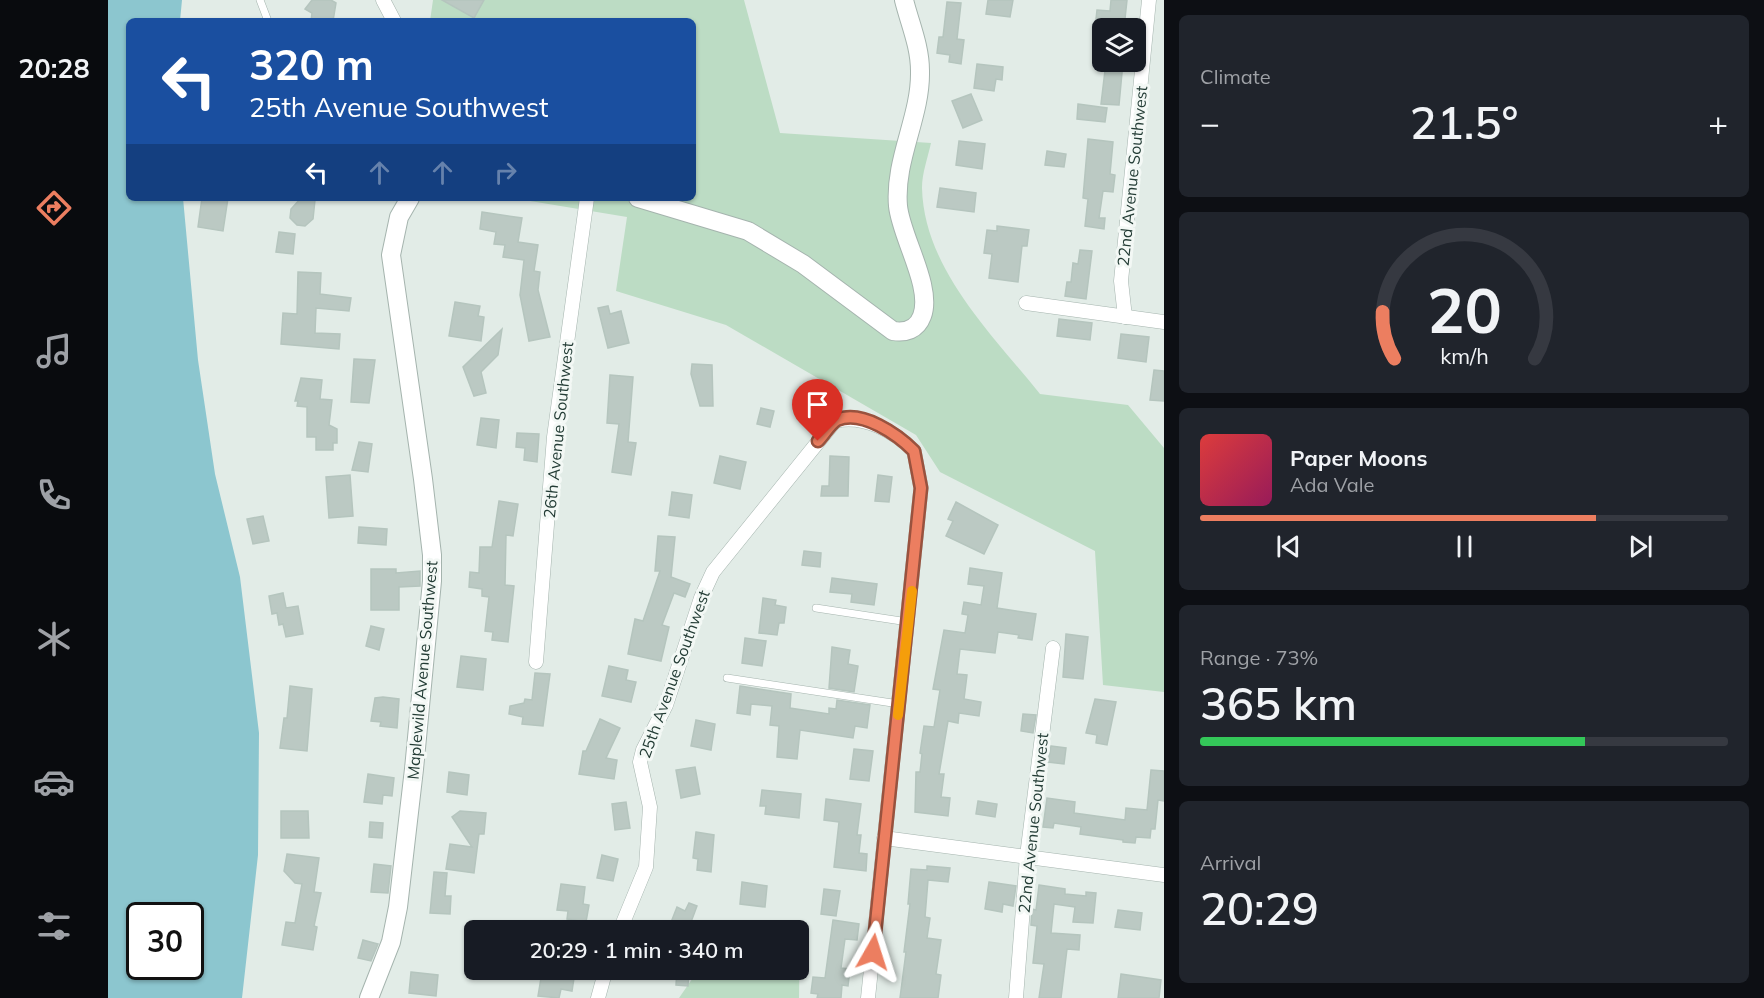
<!DOCTYPE html>
<html lang="en">
<head>
<meta charset="utf-8">
<style>
	:root { --surface:#171b24; --page:#20242c; --text:#f1f3f6; --muted:#9ea1a6; --line:#363941; --accent:#ec7e60 }
	body { margin:0; font-family:Mulish,sans-serif; background:var(--page); color:var(--text); height:100vh; display:flex; flex-direction:column; font-size:22px; white-space:nowrap }
	* { box-sizing:border-box; margin:0 }
	p { font-size:20px; color:var(--muted) }
	.icon { flex:none; width:33px; height:33px; fill:none; stroke:currentColor; stroke-width:2; stroke-linecap:round; stroke-linejoin:round }
	.map { position:relative; flex:1; overflow:hidden }
	.panel { display:flex; flex-direction:column; gap:15px; padding:15px; background:#0d0f14; width:600px }
	.panel>* { flex:none }
	.guide { position:absolute; left:18px; top:18px; width:570px; height:183px; border-radius:9px; box-shadow:0 2px 4px #0004; background:#1a4fa0; color:#fff; overflow:hidden }
	.buttons { position:absolute; left:984px; top:18px; display:grid; gap:12px }
	.buttons a { display:grid; place-items:center; width:54px; height:54px; border-radius:9px; background:var(--surface); box-shadow:0 2px 4px #0004; font-size:30px }
	.speed { position:absolute; left:18px; top:902px; display:flex; gap:12px; font-size:30px; font-weight:700; text-align:center }
	.speed>* { display:grid; place-content:center; width:78px; height:78px; border-radius:50%; background:var(--surface); box-shadow:0 2px 4px #0004; line-height:1 }
	.speed .limit { border:3px solid #111; border-radius:9px; background:#fff; color:#111 }
	.pin { position:absolute; display:grid; place-items:center; width:51px; height:51px; color:#fff; margin:-62px -26px; border-radius:50% 50% 50% 0; rotate:-45deg; box-shadow:0 0 6px #0007 }
	.pin .icon { rotate:45deg }
	.me { position:absolute; width:66px; margin:-33px; rotate:6deg; stroke-linejoin:round; filter:drop-shadow(0 0 4px #0008) }
	.turn { display:flex; align-items:center; gap:21px; height:126px; padding:0 24px; font-size:27px }
	.turn .icon { width:78px; height:78px; stroke-width:2.5 }
	.turn b { display:block; font-size:42px; line-height:51px }
	.lanes { display:flex; align-items:center; height:57px; padding:0 24px; background:#0003; justify-content:center; gap:30px; direction:ltr }
	.lanes .off { opacity:.35 }
	.big { font-size:45px; font-weight:600; line-height:1.1 }
	.panel .widget { flex:1; display:flex; flex-direction:column; justify-content:center; gap:9px; min-width:0; padding:0 21px; border-radius:9px; background:var(--page) }
	.panel .dial { align-items:center; gap:0 }
	.dial svg { height:156px; overflow:visible; fill:none; stroke:var(--line); stroke-width:7; stroke-linecap:round; text-anchor:middle }
	.dial text { fill:var(--text); stroke:none }
	.song { display:flex; align-items:center; gap:18px }
	.cover { width:72px; height:72px; border-radius:9px; background:linear-gradient(135deg,hsl(0 70% 55%),hsl(330 70% 35%)) }
	.played { height:6px; border-radius:3px; background:linear-gradient(90deg,var(--accent) 75%,var(--line) 75%) }
	.keys { display:flex; justify-content:space-around; direction:ltr }
	.heat { display:flex; justify-content:space-between; align-items:center; font-size:33px; direction:ltr }
	.charge { height:9px; border-radius:4px; background:linear-gradient(90deg,#34c759 73%,var(--line) 0) }
	.trip { position:absolute; left:356px; top:920px; width:345px; height:60px; border-radius:9px; background:var(--surface); box-shadow:0 2px 4px #0004; font-weight:600; line-height:60px; text-align:center }
	main { display:flex; flex:1; min-height:0 }
	.menu { display:flex; flex-direction:column; width:108px; justify-content:space-around; align-items:center; background:#090b0e; color:var(--muted) }
	.menu .icon { width:42px; height:42px }
	.menu .active { color:var(--accent) }
	.menu b { font-size:27px; color:var(--text) }
	.map>svg:first-child { display:block }
</style>
</head>
<body>
<main>
<nav class="menu">
<b>20:28</b>
<svg class="icon active" aria-label="directions" viewBox="0 0 24 24"><path d="M12 3l9 9-9 9-9-9zM9 14v-3h6M13 9l2 2-2 2"/></svg>
<svg class="icon" aria-label="music" viewBox="0 0 24 24"><path d="M9 18V5l10-2v13"/><circle cx="6" cy="18" r="3"/><circle cx="16" cy="16" r="3"/></svg>
<svg class="icon" aria-label="phone" viewBox="0 0 24 24"><path d="M5 4h4l2 5-3 2q2 4 5 5l2-3 5 2v4C11 20 4 13 5 4z"/></svg>
<svg class="icon" aria-label="climate" viewBox="0 0 24 24"><path d="M12 3v18M4 7l16 10M4 17L20 7"/></svg>
<svg class="icon" aria-label="car" viewBox="0 0 24 24"><path d="M5 17H2v-5l4-1 3-4h7l3 4 3 1v5h-3M9 17h6M6 11h13"/><circle cx="7" cy="17" r="2"/><circle cx="17" cy="17" r="2"/></svg>
<svg class="icon" aria-label="filters" viewBox="0 0 24 24"><path d="M4 7h16M4 17h16"/><circle cx="9" cy="7" r="2"/><circle cx="15" cy="17" r="2"/></svg>
</nav>
<div class="map">
<svg width="1056" height="998" viewBox="0 0 1056 998">
	<rect width="100%" height="100%" fill="#e2ece7"/>
	<g fill="#bcdcc4">
		<path d="M325,0H636L672,133L823,143C820,157 814,173 814,188C816,269 884,334 932,394L1020,405L1056,448V692L995,685L987,551L832,472L808,435L618,325L508,291L519,217L404,198H585V21H322Z"/>
		<path d="M692,926L691,998H571L591,969H690V930H638Z"/>
	</g>
	<path fill="#8cc6cf" fill-rule="evenodd" d="M0,0H74L72,21H21V198H75L90,360L107,474L132,577L151,733L150,855L134,998H0ZM32,915H82V966H32Z"/>
	<g fill="#bbc9c3" stroke="#b5c5be" stroke-width="1.5">
		<path d="M204,0H223L228,3L225,21H203L204,13L197,9Z"/>
		<path d="M334,0H376L366,18Z"/>
		<path d="M880,0H905L902,17L878,14Z"/>
		<path d="M1003,0H1019L1016,28H987L989,10L1002,11Z"/>
		<path d="M839,2L853,3L849,39L856,40L853,64L841,62L842,55L829,53L831,37H835Z"/>
		<path d="M998,62H1015L1011,105L993,104Z"/>
		<path d="M869,64L895,67L894,80L888,79L886,91L866,88Z"/>
		<path d="M863,94L874,120L855,128L844,101Z"/>
		<path d="M970,104L999,108L997,122L969,119Z"/>
		<path d="M980,139L1005,142L1002,174L1007,175L1005,192L995,191L991,218H997L996,229L977,226L980,199L975,198Z"/>
		<path d="M851,141L877,144L874,169L848,165Z"/>
		<path d="M939,151L958,154L956,167L937,165Z"/>
		<path d="M832,188L868,193L866,212L829,207Z"/>
		<path d="M94,198H120L115,231L90,227Z"/>
		<path d="M193,198L207,200L205,219L197,226L189,225L182,218L183,209Z"/>
		<path d="M374,212L414,218L410,242L430,245L426,271L432,272L430,290L442,337L421,341L412,295L416,260L395,257L397,245L386,244L388,232L372,229Z"/>
		<path d="M889,226L921,230L919,246H914L910,282L881,278L884,254L876,253L879,230L889,231Z"/>
		<path d="M171,232L187,234L185,254L168,252Z"/>
		<path d="M972,250L984,251L978,299L957,296L959,282H963L965,263L970,264Z"/>
		<path d="M190,272L213,273L212,294L243,298L241,311L208,308L207,333L232,334L231,349L173,344L175,313L189,314Z"/>
		<path d="M347,302L372,306L370,316L376,317L373,341L341,336Z"/>
		<path d="M500,306L502,314L513,311L521,343L500,348L490,308Z"/>
		<path d="M951,319L984,323L982,340L949,336Z"/>
		<path d="M394,329L390,355L373,372L378,393L366,396L355,367Z"/>
		<path d="M1013,334L1041,337L1038,362L1010,358Z"/>
		<path d="M246,359L267,360L261,403L243,402Z"/>
		<path d="M584,364L604,365L605,406H592L583,374Z"/>
		<path d="M1046,370L1056,371V401L1042,400Z"/>
		<path d="M502,375L525,377L520,442L528,443L523,475L504,472L511,424L499,423Z"/>
		<path d="M193,378L214,380L212,399L224,400L221,425L229,429V443H225V450H208V437H199V407L189,406L190,401H187Z"/>
		<path d="M653,408L666,411L662,427L649,424Z"/>
		<path d="M373,418L391,420L388,448L369,445Z"/>
		<path d="M409,433L431,434L429,462L416,460L417,448L408,447Z"/>
		<path d="M251,442L264,444L260,472L244,470Z"/>
		<path d="M612,456L638,462L632,489L606,483Z"/>
		<path d="M722,456L741,457L740,496H713L714,486H721Z"/>
		<path d="M242,475L245,516L221,518L218,477Z"/>
		<path d="M770,475L784,477L781,502L767,501Z"/>
		<path d="M564,492L584,495L581,518L561,515Z"/>
		<path d="M391,501L410,504L405,536L398,535L397,585L406,586L400,642L384,640L385,632L377,631L381,597L374,596V589L361,587L362,572L371,573L372,547H384Z"/>
		<path d="M848,502L890,525L876,554L838,536L845,521L840,519Z"/>
		<path d="M155,516L161,541L145,544L139,519Z"/>
		<path d="M251,527L279,529L278,545L250,543Z"/>
		<path d="M550,536L567,537L563,577L582,584L577,597L566,593L554,625L561,627L553,661L520,654L527,619L535,621L552,571H547Z"/>
		<path d="M696,551L713,553L712,567L694,565Z"/>
		<path d="M862,568L894,573L889,608L928,614L924,640L910,638L911,635L890,632L887,653L852,649L849,674L859,675L856,699L873,702L871,716L851,713L850,723L840,721L831,774H836L833,797L842,798L840,816L807,812L808,772H812L814,754L812,753L816,726L826,727L832,690L825,689L836,630L857,633L860,615L854,614L856,602L873,605L876,586L860,584Z"/>
		<path d="M263,569H288V573L312,571V586L291,587V610H263Z"/>
		<path d="M724,578L769,584L766,605L743,602L744,594L722,592Z"/>
		<path d="M175,593L178,608L190,606L195,634L178,637L175,624L171,625L169,613L164,614L161,596Z"/>
		<path d="M655,598L668,600L667,605L678,607L676,623H671L669,635L651,633Z"/>
		<path d="M263,626L276,629L271,650L258,646Z"/>
		<path d="M958,634L980,637L975,679L955,677Z"/>
		<path d="M637,638L658,641L654,666L634,663Z"/>
		<path d="M724,647L742,650L740,664L750,666L746,692L721,688Z"/>
		<path d="M353,656L378,659L375,690L349,687Z"/>
		<path d="M501,666L520,670L518,680L528,682L523,702L494,696Z"/>
		<path d="M427,673L442,674L435,726L414,724L415,717L401,714L402,706L416,703L417,699L424,700Z"/>
		<path d="M182,686L204,689L199,751L172,748L176,718H179Z"/>
		<path d="M632,686L683,694L682,708L721,714V708L728,709L729,700L762,705L759,728L747,726L745,738L692,730L689,759L669,757L671,726L662,725L664,706L643,704L642,715L629,713Z"/>
		<path d="M275,697L291,699L289,728L272,726L273,722L263,721L267,698Z"/>
		<path d="M987,699L1008,702L999,745L988,743L989,735L978,733Z"/>
		<path d="M915,714L928,715L925,733L913,731Z"/>
		<path d="M492,719L512,728L498,758L509,760L506,779L471,774L475,751H478Z"/>
		<path d="M588,720L607,724L603,750L583,746Z"/>
		<path d="M943,746L958,748L956,764L940,762Z"/>
		<path d="M746,749L765,751L761,781L742,779Z"/>
		<path d="M587,767L592,794L573,798L568,770Z"/>
		<path d="M1043,770L1056,771V801L1050,800L1047,829H1043L1042,838L1028,837L1027,843L1015,842V840L972,834L973,827L946,823L945,828L935,827L939,798L967,802L966,813L1017,820L1018,808L1039,810Z"/>
		<path d="M341,772L361,775L359,795L339,792Z"/>
		<path d="M260,774L286,778L284,796L275,795L274,804L256,802Z"/>
		<path d="M654,790L693,794L691,818L657,814L658,806H652Z"/>
		<path d="M718,799L753,804L749,835H753L751,853L759,854L758,871L726,867L731,822L716,820Z"/>
		<path d="M870,801L889,804L887,817L868,814Z"/>
		<path d="M518,802L522,828L507,830L504,804Z"/>
		<path d="M173,811H200L201,838H173Z"/>
		<path d="M352,811L378,813L376,834H371L366,873L338,869L342,844L364,847L344,817Z"/>
		<path d="M262,822L275,823L274,838L261,837Z"/>
		<path d="M588,832L606,835L603,872L589,870L590,859L585,858Z"/>
		<path d="M179,854L211,858L206,892L213,893L206,926L209,927L205,950L174,945L178,922L187,923L194,884L187,883L176,871Z"/>
		<path d="M494,855L510,859L505,881L489,878Z"/>
		<path d="M266,864L283,866L280,893L263,892Z"/>
		<path d="M819,866L842,868L840,882L820,880L817,917L822,918L819,938L833,940L828,974L833,975L830,998H792L798,952H796L802,904H800L803,869L819,870Z"/>
		<path d="M326,872L339,873L337,896H343L342,914L322,913Z"/>
		<path d="M634,882L659,886L657,907L632,904Z"/>
		<path d="M881,882L908,886L905,906L895,904L894,912L877,909Z"/>
		<path d="M453,884L477,887L475,904L481,905L478,922L459,919L460,911L449,910Z"/>
		<path d="M931,885L957,889V894L978,896V892L988,893L985,923L965,922L967,907L946,904L943,933L972,935L971,950L959,949L953,998H931L936,964L925,963L929,926L923,925L924,909L928,910Z"/>
		<path d="M716,889L732,891L728,916L713,914Z"/>
		<path d="M581,903L589,906L580,930H560L569,907L577,911Z"/>
		<path d="M1010,910L1034,913L1032,930L1007,927Z"/>
		<path d="M725,920L751,924L749,940L737,939L733,968L742,969L740,986L734,985L733,998H709L710,994L703,993L705,977L717,978Z"/>
		<path d="M255,940L270,944L263,961L250,958Z"/>
		<path d="M569,969H581L580,986L568,985Z"/>
		<path d="M303,972L330,975L328,996L301,993Z"/>
		<path d="M440,973L466,978L464,991L453,989L451,998L430,996L433,978L439,979Z"/>
		<path d="M1013,974L1053,980L1051,998H1010Z"/>
	</g>
	<g fill="none" stroke-linecap="round" stroke-linejoin="round">
		<defs>
			<g id="service">
				<path d="M152,0L160,21"/>
				<path d="M708,608L800,622"/>
				<path d="M619,678L791,704"/>
			</g>
			<g id="minor">
				<path d="M275,0L286,21"/>
				<path d="M918,303L1056,322"/>
				<path d="M1017,317L1013,281L1041,0"/>
				<path d="M428,662L446,437L479,198"/>
				<path d="M776,838L1056,875"/>
				<path d="M512,930L538,867L542,807L532,762L535,750L558,705L593,598L605,572L727,421C756,414 786,431 806,451L813,488L760,998"/>
				<path d="M490,998L498,969"/>
				<path d="M908,998L919,856L945,648"/>
			</g>
			<g id="tertiary">
				<path d="M530,198L640,231L695,264L785,331C797,333 809,330 814,316C825,287 793,237 790,206C786,159 813,117 812,71C812,46 802,24 796,0"/>
				<path d="M261,998L283,942L290,907L306,769L324,581V555L315,479L283,255L291,217L302,198"/>
			</g>
		</defs>
		<use href="#service" stroke="#a5b4ae" stroke-width="8"/>
		<use href="#minor" stroke="#a5b4ae" stroke-width="15"/>
		<use href="#tertiary" stroke="#a5b4ae" stroke-width="20"/>
		<use href="#service" stroke="#fff" stroke-width="7"/>
		<use href="#minor" stroke="#fff" stroke-width="14"/>
		<use href="#tertiary" stroke="#fff" stroke-width="18"/>
	</g>
	<g fill="none" stroke-linecap="round" stroke-linejoin="round">
		<defs>
			<path id="route" d="M710,441C716,435 722,424 729,420C754,409 790,435 806,451L813,488L765,952"/>
		</defs>
		<use href="#route" stroke="#99523e" stroke-width="15"/>
		<use href="#route" stroke="#ec7e60" stroke-width="10"/>
		<path stroke="#f59e0b" stroke-width="10" d="M790,715L804,591"/>
	</g>
	<g text-anchor="middle" dominant-baseline="central" stroke-width="6" stroke-linejoin="round" paint-order="stroke">
		<g font-size="16" fill="#233c35" stroke="#f3f8f5">
			<text transform="translate(1024 176) rotate(-84)">22nd Avenue Southwest</text>
			<text transform="translate(450 430) rotate(-84)">26th Avenue Southwest</text>
			<text transform="translate(314 670) rotate(-85)">Maplewild Avenue Southwest</text>
			<text transform="translate(566 674) rotate(-70)">25th Avenue Southwest</text>
			<text transform="translate(925 823) rotate(-84)">22nd Avenue Southwest</text>
		</g>
	</g>
</svg>
<div class="buttons">
<a><svg class="icon" aria-label="layers" viewBox="0 0 24 24"><path d="M12 4l9 5-9 5-9-5zM3 14l9 5 9-5"/></svg></a>
</div>
<div class="speed"><div class="limit">30</div></div>
<div class="pin" style="left:710px;top:441px;background:#d93025"><svg class="icon" aria-label="arrive" viewBox="0 0 24 24"><path d="M6 21V4h12l-3 4 3 4H6"/></svg></div>
<svg class="me" style="left:765px;top:952px" viewBox="-20 -20 40 40"><path d="M0-17L14 15 0 8-14 15z" fill="#ec7e60" stroke="#fff" stroke-width="4"/></svg>
<div class="trip">20:29 · 1 min · 340 m</div>
<div class="guide">
<div class="turn"><svg class="icon" aria-label="left" viewBox="0 0 24 24"><path d="M17 20v-9H6M10 6l-5 5 5 5"/></svg><div><b>320 m</b>25th Avenue Southwest</div></div>
<div class="lanes"><svg class="icon" aria-label="left" viewBox="0 0 24 24"><path d="M17 20v-9H6M10 6l-5 5 5 5"/></svg><svg class="icon off" aria-label="ahead" viewBox="0 0 24 24"><path d="M12 20V5M6 11l6-6 6 6"/></svg><svg class="icon off" aria-label="ahead" viewBox="0 0 24 24"><path d="M12 20V5M6 11l6-6 6 6"/></svg><svg class="icon off" aria-label="right" viewBox="0 0 24 24"><path d="M7 20v-9h11M14 6l5 5-5 5"/></svg></div>
</div>
</div>
<section class="panel">
<div class="widget"><p>Climate</p>
<div class="heat"><a>−</a><b class="big">21.5°</b><a>+</a></div>
</div>
<div class="widget dial"><svg viewBox="0 0 100 80">
<path d="M14 69A42 42 0 1 1 86 69"/>
<path d="M14 69A42 42 0 0 1 8 45" stroke="#ec7e60"/>
<text x="50" y="56" font-size="32" font-weight="700">20</text>
<text x="50" y="72" font-size="11">km/h</text>
</svg></div>
<div class="widget">
<div class="song"><i class="cover"></i><div><b>Paper Moons</b><p>Ada Vale</p></div></div>
<div class="played"></div>
<div class="keys"><svg class="icon" aria-label="previous" viewBox="0 0 24 24"><path d="M18 5L8 12l10 7zM5 5v14"/></svg><svg class="icon" aria-label="pause" viewBox="0 0 24 24"><path d="M8 5v14M16 5v14"/></svg><svg class="icon" aria-label="next" viewBox="0 0 24 24"><path d="M6 5l10 7-10 7zM19 5v14"/></svg></div>
</div>
<div class="widget"><p>Range · 73%</p><b class="big">365 km</b><div class="charge"></div></div>
<div class="widget"><p>Arrival</p><b class="big">20:29</b></div>
</section>
</main>
</body>
</html>
